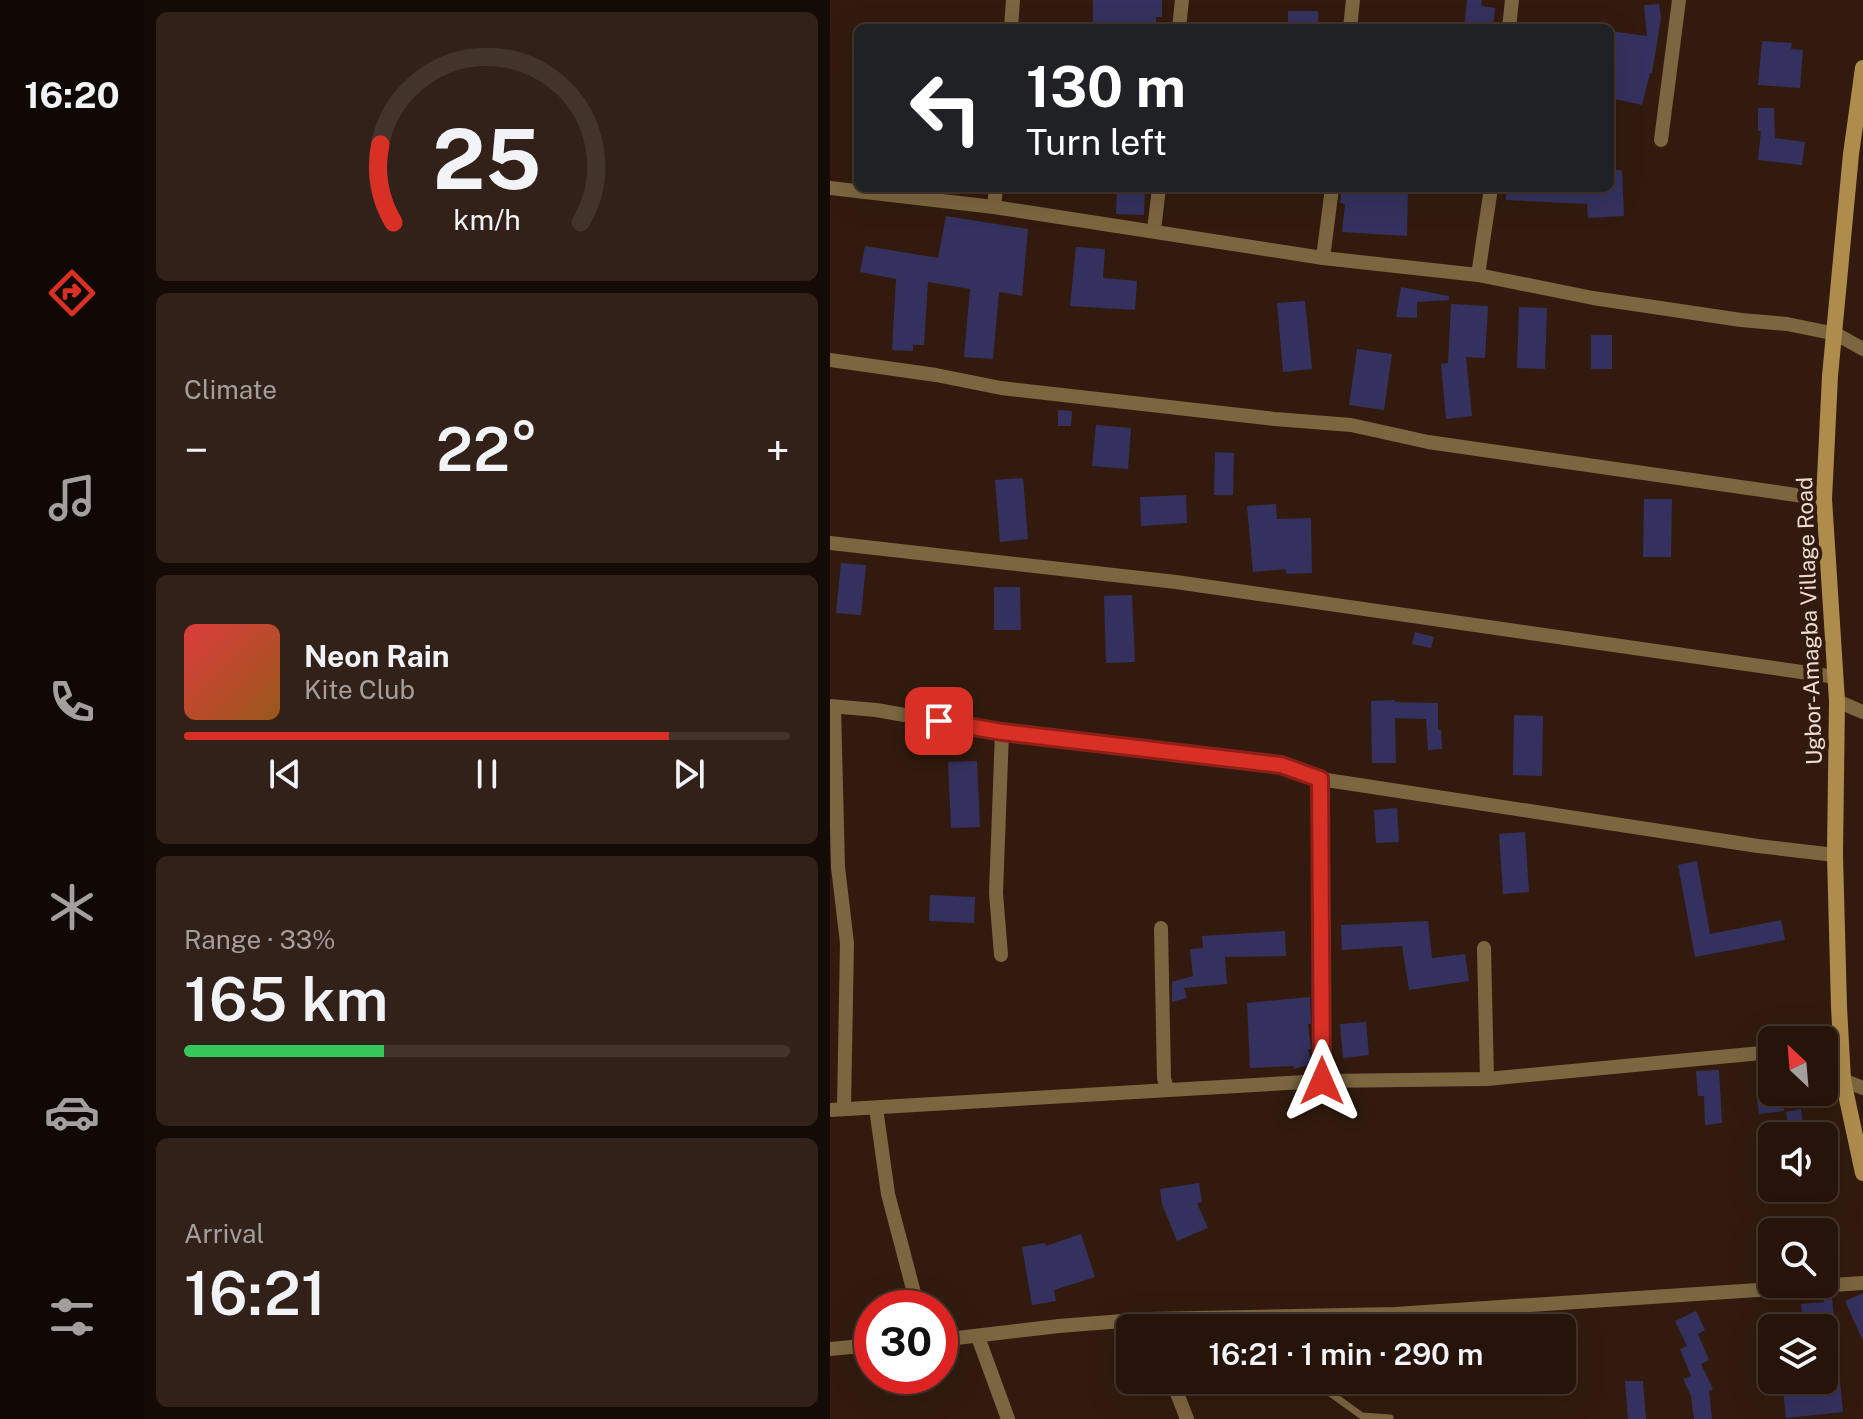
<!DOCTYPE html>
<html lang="en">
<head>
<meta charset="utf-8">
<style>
	:root { --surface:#26140a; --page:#322118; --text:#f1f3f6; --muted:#a49e9c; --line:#42332b; --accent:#d93025 }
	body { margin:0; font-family:"Public Sans",sans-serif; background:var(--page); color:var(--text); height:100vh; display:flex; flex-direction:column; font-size:30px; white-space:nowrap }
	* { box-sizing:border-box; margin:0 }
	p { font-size:26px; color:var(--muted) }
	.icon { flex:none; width:44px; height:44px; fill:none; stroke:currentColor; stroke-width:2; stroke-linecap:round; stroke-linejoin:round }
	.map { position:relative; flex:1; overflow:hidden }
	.panel { display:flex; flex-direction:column; gap:12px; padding:12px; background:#150b06; width:686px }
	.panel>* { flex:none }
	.banner { position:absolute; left:24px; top:24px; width:760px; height:168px; border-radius:12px; box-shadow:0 8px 32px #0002,0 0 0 2px var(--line); background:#202124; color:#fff; overflow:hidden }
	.needle { width:52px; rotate:334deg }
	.buttons { position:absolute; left:928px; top:1026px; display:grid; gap:16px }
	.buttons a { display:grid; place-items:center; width:80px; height:80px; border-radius:12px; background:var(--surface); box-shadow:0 8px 32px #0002,0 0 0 2px var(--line); font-size:40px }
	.speed { position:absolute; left:24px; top:1290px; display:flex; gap:16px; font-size:40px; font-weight:700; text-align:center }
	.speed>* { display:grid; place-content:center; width:104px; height:104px; border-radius:50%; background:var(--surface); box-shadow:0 8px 32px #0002,0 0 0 2px var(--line); line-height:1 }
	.speed .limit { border:12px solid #d22; background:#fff; color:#111 }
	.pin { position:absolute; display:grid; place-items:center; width:68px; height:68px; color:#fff; margin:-34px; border-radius:16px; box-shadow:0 4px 12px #0006 }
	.me { position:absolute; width:88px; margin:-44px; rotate:0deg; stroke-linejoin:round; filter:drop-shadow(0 0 6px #0008) }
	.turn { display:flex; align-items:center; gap:28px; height:168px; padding:0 40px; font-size:36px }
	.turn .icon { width:104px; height:104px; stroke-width:2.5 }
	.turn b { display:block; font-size:56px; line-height:68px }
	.big { font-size:60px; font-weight:600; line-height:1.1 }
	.panel .tile { flex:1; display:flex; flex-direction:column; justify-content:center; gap:12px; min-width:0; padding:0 28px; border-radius:12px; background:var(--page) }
	.panel .dial { align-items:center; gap:0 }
	.dial svg { height:208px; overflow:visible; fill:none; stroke:var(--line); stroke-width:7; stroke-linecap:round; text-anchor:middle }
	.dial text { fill:var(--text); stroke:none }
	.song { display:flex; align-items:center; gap:24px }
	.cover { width:96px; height:96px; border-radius:12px; background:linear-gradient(135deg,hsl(0 70% 55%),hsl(30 70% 35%)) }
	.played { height:8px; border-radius:4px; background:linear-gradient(90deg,var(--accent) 80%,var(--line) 80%) }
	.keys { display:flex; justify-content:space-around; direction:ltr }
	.heat { display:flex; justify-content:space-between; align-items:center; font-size:44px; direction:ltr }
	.charge { height:12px; border-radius:6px; background:linear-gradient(90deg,#34c759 33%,var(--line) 0) }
	.trip { position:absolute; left:286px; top:1314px; width:460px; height:80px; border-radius:12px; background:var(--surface); box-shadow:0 8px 32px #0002,0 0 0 2px var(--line); font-weight:600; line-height:80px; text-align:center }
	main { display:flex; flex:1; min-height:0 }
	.tabs { display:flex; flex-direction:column; width:144px; justify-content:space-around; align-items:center; background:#0f0804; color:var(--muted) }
	.tabs .icon { width:56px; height:56px }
	.tabs .current { color:var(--accent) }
	.tabs b { font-size:36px; color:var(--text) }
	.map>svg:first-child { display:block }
</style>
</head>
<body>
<main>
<nav class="tabs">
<b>16:20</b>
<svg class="icon current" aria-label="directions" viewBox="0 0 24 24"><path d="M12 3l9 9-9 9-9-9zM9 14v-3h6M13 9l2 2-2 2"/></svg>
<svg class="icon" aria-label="music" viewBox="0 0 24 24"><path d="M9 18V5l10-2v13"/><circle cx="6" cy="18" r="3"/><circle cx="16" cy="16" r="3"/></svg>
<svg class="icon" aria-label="phone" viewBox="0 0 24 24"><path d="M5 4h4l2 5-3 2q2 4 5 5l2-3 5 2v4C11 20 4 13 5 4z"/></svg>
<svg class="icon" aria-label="climate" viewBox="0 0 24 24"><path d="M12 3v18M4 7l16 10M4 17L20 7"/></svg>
<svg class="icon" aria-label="car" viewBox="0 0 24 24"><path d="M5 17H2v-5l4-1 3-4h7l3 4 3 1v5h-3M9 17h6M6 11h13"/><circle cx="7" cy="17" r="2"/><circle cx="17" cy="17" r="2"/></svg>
<svg class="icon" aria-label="filters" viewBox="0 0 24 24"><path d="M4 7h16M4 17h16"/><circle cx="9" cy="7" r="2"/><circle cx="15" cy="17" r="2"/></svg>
</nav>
<section class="panel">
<div class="tile dial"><svg viewBox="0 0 100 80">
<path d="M14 69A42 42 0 1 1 86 69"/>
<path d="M14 69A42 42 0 0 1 9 39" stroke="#d93025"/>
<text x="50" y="56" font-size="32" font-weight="700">25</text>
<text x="50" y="72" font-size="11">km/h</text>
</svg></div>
<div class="tile"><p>Climate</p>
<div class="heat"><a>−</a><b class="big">22°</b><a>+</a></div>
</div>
<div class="tile">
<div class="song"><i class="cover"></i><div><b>Neon Rain</b><p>Kite Club</p></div></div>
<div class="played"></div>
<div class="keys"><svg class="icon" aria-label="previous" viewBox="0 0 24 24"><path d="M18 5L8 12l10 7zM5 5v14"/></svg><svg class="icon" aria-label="pause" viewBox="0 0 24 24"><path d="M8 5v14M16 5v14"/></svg><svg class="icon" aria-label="next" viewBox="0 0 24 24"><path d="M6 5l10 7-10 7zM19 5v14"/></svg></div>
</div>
<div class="tile"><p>Range · 33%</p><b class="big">165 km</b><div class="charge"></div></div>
<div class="tile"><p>Arrival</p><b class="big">16:21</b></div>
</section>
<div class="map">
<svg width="1033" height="1419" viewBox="0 0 1033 1419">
	<rect width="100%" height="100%" fill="#321b0e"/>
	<g fill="#34315e">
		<path d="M263,0H332V17H326V28H263Z"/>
		<path d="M637,0H652L651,6L665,8L663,28H634Z"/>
		<path d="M829,4L831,18L822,73H820L812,105L780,98V31L817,36L814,5Z"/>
		<rect x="458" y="11" width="30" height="17"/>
		<path d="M932,41L962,43L961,49L973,50L970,88L928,85Z"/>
		<path d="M928,108H944L945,138L975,142L972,165L928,160L931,131H928Z"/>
		<path d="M780,170H792L794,216L758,218L757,204L676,200V188H780Z"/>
		<path d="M287,188H315L314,215L286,214Z"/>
		<path d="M559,188H578L577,236L512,232L515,204L510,203L512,189L559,193Z"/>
		<path d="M116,216L198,229L192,296L169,292L163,359L134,357L140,289L98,282L94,345H83V351L62,350L66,279L30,272L35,246L108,258Z"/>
		<path d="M246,247L275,249L273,278L307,281L305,310L240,306Z"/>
		<path d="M571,287L619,296V300L587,302V318L566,317Z"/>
		<path d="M475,301L482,369L453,372L447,303Z"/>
		<path d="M621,304L658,306L655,358L636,357L642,416L616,419L611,364L618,363Z"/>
		<path d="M689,307L717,308L715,369L687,368Z"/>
		<rect x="761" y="335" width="21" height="34"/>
		<path d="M527,349L562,354L554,410L519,405Z"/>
		<path d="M228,410L242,411L241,426H228Z"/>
		<path d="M266,425L301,428L298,469L262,466Z"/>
		<path d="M385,452L404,453L403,495H384Z"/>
		<path d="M193,478L198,539L170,542L165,480Z"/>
		<path d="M356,495L357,523L311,526L310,497Z"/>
		<path d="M814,499H842L841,557H813Z"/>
		<path d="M446,504L447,519L481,518L482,573L456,574V569L423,572L417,506Z"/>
		<path d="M11,563L36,565L31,615L6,613Z"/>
		<path d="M164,587H190L191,630H164Z"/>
		<path d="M302,595L305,662L276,663L274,596Z"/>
		<path d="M585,632L604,637L601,648L582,644Z"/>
		<path d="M565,700V702L608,703V730H611L612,749L598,750L596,719L565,718L566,763H542L541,701Z"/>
		<path d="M684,715L713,716L712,776L683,775Z"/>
		<path d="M147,761L150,827L121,828L118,762Z"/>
		<path d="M567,808L569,842L546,843L544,810Z"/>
		<path d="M695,832L699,892L673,894L669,834Z"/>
		<path d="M867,861L880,934L951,920L955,940L865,957L848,865Z"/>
		<path d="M100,895L145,897L144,923L99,921Z"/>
		<path d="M598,921L602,958L635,954L639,981L579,990L572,946L512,950L511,925Z"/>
		<path d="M455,931L456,956L395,957L397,984L354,988L357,998L342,1002V982L363,976L360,949L373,948L372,936Z"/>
		<path d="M480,997L481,1024H478L481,1049H478L482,1064L464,1069L463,1066L420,1068L417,1003Z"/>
		<path d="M536,1022L539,1055L513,1058L510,1024Z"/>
		<path d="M889,1070L892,1123L875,1125L874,1096H868L866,1071Z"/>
		<path d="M942,1087V1092H952L954,1111L929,1114L926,1089Z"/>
		<path d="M971,1109L973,1124L958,1126L956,1112Z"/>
		<path d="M369,1183L372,1202L367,1203L378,1228L347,1241L332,1204L330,1189Z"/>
		<path d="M251,1234L265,1277L224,1290L226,1301L202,1305L192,1247L215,1243L216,1246Z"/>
		<path d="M1033,1293V1341L1015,1301Z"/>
		<path d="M1002,1297L1013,1412L956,1418L952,1380H994V1325L974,1327L971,1304L994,1302V1298Z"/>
		<path d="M866,1311L875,1330L868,1334L879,1360L871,1364L883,1389L879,1391L882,1419H864L861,1396L853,1379L861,1376L850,1349L857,1346L845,1321Z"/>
		<path d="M795,1381H813L816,1419H798Z"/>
	</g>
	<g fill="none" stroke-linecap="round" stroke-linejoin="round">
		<path stroke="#7b663f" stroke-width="7" d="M492,1380L500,1393L532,1416L560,1418"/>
		<g stroke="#7b663f" stroke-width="14">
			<path d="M181,28L183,0"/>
			<path d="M349,28L352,0"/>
			<path d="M520,28L523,0"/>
			<path d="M679,28L682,0"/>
			<path d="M831,140L849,0"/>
			<path d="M0,188L164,207L493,258L648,275L763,298L911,320L957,324L1006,334L1033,349"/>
			<path d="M164,207L166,188"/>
			<path d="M324,230L329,188"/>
			<path d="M493,258L502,188"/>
			<path d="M648,275L661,188"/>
			<path d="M0,360L106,375L171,388L445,419L521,425L598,442L994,499"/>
			<path d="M0,543L346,582L1006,677"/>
			<path d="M1007,701L1033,712"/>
			<path d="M0,706L46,710L172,732L451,765L490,779L928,846L1005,855"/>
			<path d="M4,707L8,867L17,943L14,1108"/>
			<path d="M490,779L492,1081"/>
			<path d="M331,928L334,1078L337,1089"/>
			<path d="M654,948L657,1079"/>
			<path d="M171,955L166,893L172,732"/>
			<path d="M994,1047L1011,1045"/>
			<path d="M1013,1080L1033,1088"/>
			<path d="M46,1108L58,1194L88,1308"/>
			<path d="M0,1110L492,1081L657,1079L942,1052"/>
			<path d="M148,1337L178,1419"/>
			<path d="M110,1340L229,1326L318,1319L565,1314L1033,1283"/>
			<path d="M0,1349L42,1345"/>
			<path d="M342,1380L357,1419"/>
		</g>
		<path stroke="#ae8c4c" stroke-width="16" d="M1033,68L1021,154L1000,376L994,499L1007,701L1005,855L1009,1007L1013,1080L1033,1173"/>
	</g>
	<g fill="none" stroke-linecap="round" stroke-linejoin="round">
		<defs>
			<path id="route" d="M109,721L172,732L451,765L490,779L492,1081"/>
		</defs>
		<use href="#route" stroke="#8d1f18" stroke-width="20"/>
		<use href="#route" stroke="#d93025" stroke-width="14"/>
	</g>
	<g text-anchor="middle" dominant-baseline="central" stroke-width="8" stroke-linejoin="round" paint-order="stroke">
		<g font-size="22" fill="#eeddd5" stroke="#321b0e">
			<text transform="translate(979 621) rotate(-92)">Ugbor-Amagba Village Road</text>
		</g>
	</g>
</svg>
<div class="buttons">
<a><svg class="needle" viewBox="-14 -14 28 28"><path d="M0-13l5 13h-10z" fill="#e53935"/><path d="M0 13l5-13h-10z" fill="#a49e9c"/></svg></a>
<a><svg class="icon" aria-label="sound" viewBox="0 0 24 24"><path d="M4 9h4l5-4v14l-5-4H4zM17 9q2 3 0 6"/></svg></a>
<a><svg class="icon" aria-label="search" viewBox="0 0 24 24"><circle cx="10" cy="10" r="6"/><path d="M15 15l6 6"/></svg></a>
<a><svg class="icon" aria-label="layers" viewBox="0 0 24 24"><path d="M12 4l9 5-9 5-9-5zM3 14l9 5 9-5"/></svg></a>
</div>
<div class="speed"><div class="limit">30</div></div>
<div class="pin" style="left:109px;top:721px;background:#d93025"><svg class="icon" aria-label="arrive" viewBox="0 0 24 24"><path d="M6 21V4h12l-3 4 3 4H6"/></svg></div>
<svg class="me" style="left:492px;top:1081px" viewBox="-20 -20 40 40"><path d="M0-17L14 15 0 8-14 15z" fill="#d93025" stroke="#fff" stroke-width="4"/></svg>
<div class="trip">16:21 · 1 min · 290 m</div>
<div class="banner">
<div class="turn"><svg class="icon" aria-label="left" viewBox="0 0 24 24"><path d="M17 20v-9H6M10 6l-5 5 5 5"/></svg><div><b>130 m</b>Turn left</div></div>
</div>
</div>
</main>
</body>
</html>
